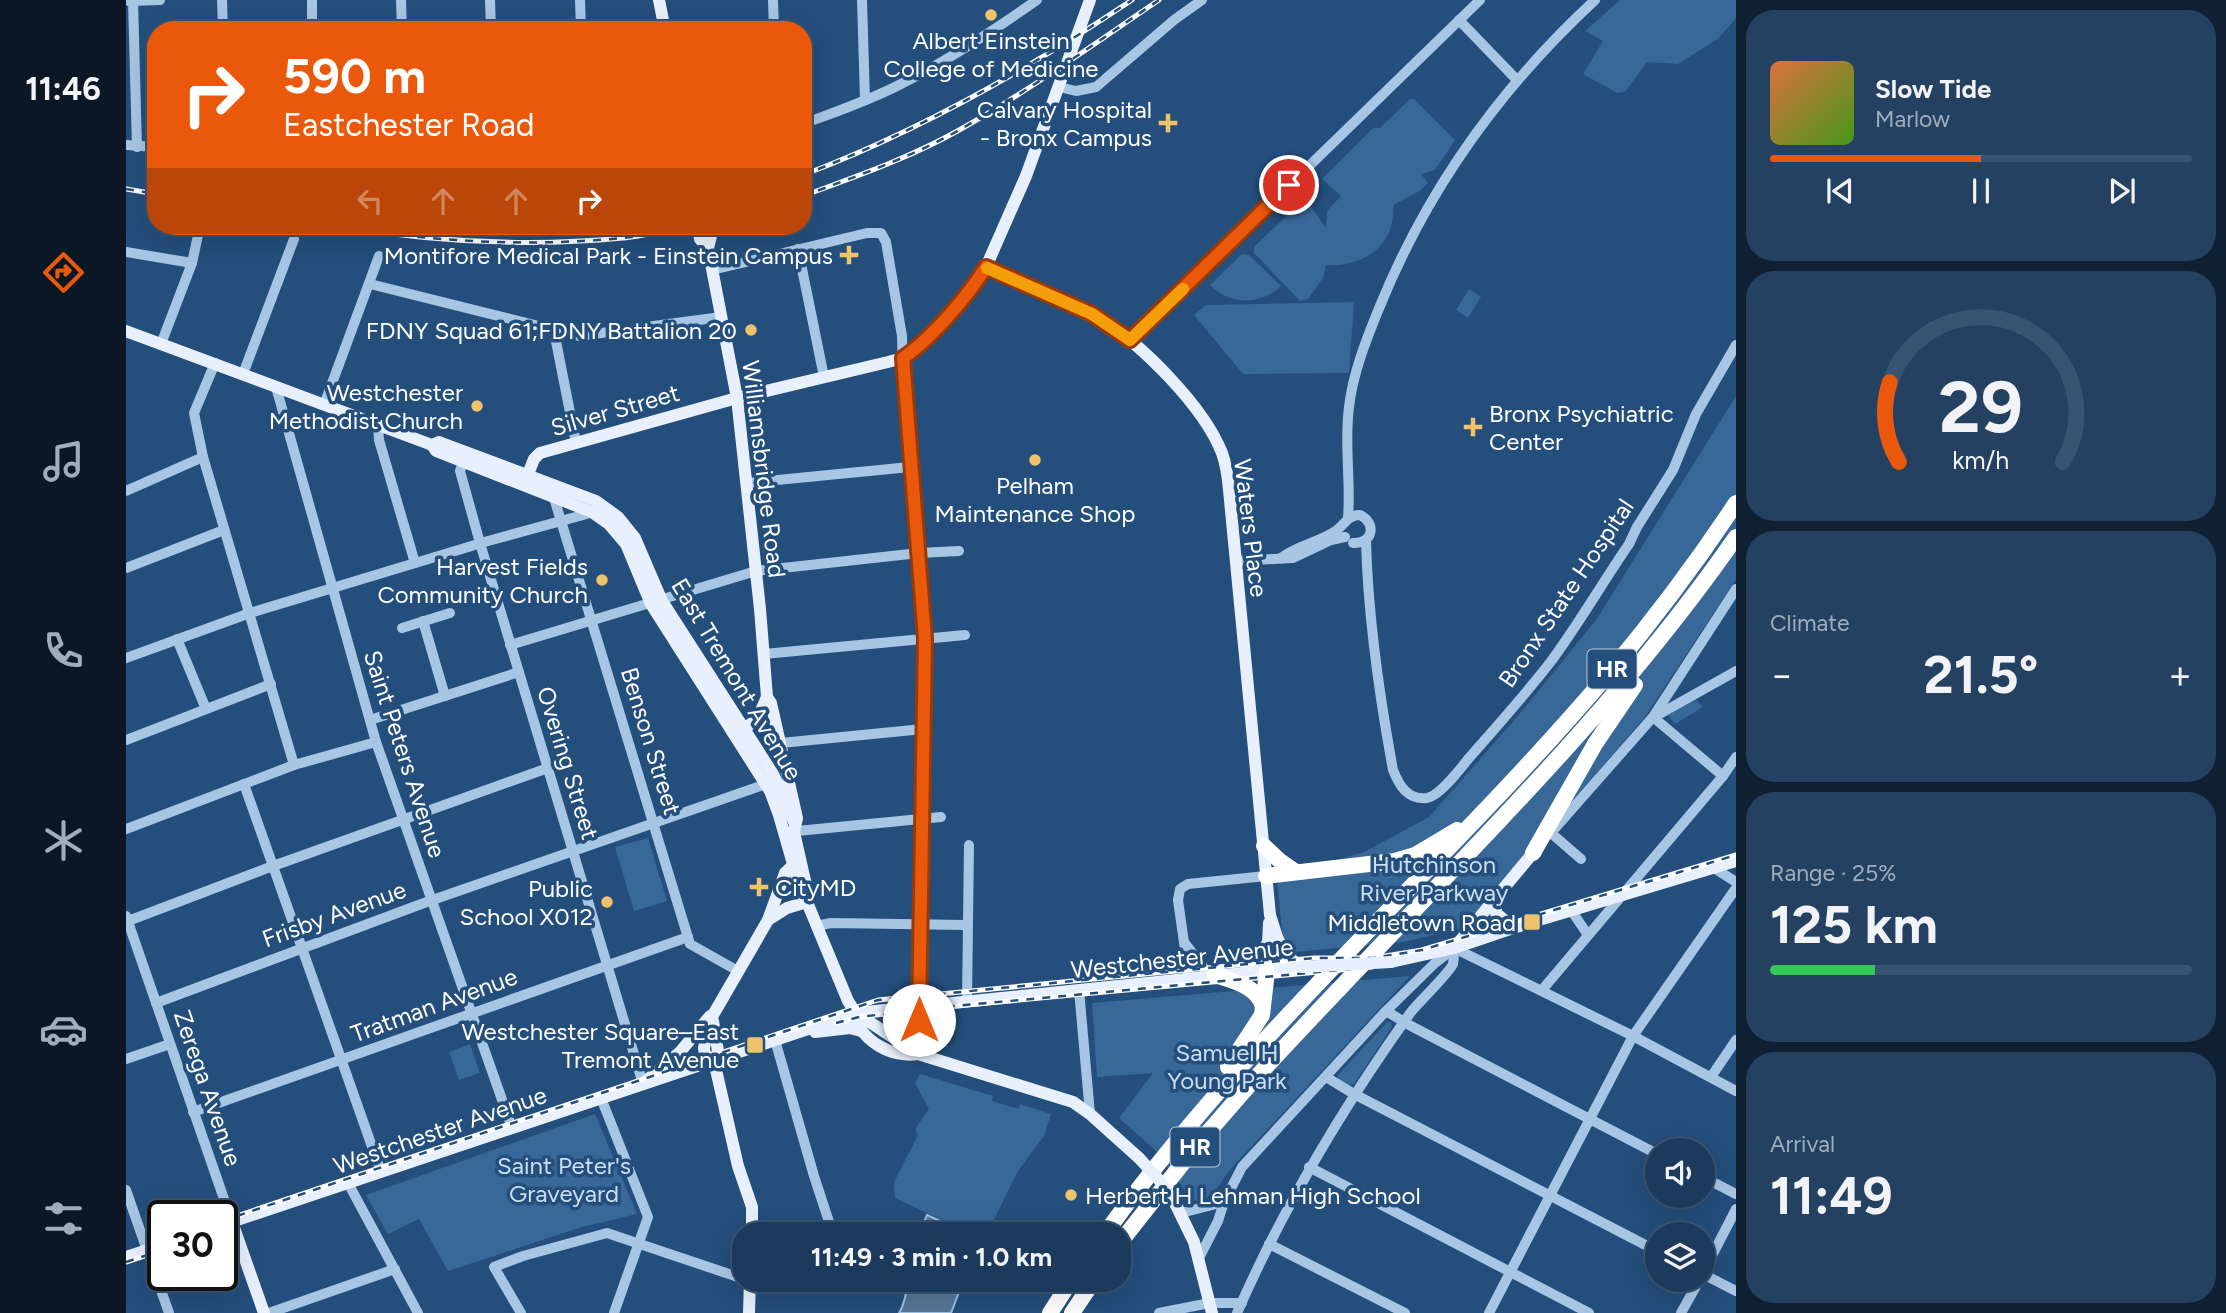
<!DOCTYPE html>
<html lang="en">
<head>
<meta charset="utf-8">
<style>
	:root { --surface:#1b3a5c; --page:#244162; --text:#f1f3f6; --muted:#a0adbb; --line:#395472; --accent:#ea580c }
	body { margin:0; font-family:Figtree,sans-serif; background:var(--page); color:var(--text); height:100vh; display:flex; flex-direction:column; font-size:26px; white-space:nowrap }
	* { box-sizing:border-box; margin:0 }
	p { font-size:23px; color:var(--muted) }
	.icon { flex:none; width:38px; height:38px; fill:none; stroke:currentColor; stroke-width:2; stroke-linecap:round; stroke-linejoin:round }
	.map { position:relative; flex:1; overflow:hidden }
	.side { display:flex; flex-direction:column; gap:10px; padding:10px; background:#0f2033; width:490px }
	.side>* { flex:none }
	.top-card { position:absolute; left:21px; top:21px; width:665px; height:214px; border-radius:28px; box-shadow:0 7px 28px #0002,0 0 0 2px var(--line); background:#ea580c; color:#fff; overflow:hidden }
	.fabs { position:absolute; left:1519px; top:1138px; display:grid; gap:14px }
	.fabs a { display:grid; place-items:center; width:70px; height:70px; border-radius:50%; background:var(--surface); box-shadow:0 7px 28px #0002,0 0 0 2px var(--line); font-size:35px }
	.speed { position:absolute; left:21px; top:1200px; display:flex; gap:14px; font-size:35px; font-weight:700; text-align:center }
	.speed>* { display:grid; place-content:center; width:91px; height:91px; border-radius:50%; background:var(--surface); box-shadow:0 7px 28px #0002,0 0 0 2px var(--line); line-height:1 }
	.speed .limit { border:4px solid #111; border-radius:10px; background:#fff; color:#111 }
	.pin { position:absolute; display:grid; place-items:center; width:60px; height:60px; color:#fff; margin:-30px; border:4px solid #fff; border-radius:50%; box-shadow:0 2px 7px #0007 }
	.me { position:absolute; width:77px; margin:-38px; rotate:0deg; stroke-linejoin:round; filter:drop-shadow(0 0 5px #0008) }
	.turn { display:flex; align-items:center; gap:24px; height:147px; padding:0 21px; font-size:32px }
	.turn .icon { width:91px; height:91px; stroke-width:2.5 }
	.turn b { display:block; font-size:49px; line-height:60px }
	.lanes { display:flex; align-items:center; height:66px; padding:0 21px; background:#0003; justify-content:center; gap:35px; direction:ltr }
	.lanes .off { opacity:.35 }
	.big { font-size:52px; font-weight:700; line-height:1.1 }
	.side .tile { flex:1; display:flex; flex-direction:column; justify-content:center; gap:10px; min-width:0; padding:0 24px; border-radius:28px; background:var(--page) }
	.side .dial { align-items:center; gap:0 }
	.dial svg { height:182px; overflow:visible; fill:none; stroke:var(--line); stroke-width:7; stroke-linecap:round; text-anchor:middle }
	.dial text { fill:var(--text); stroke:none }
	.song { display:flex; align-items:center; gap:21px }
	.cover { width:84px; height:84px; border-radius:10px; background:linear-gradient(135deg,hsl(20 70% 55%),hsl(100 70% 35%)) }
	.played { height:7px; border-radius:4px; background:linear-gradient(90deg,var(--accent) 50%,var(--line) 50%) }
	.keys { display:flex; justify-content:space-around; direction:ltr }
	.heat { display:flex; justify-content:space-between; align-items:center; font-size:38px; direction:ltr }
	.charge { height:10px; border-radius:5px; background:linear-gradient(90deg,#34c759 25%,var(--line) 0) }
	.trip { position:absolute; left:606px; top:1222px; width:399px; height:70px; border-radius:28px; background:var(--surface); box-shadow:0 7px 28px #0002,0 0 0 2px var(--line); font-weight:700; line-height:70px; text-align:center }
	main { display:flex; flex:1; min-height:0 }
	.menu { display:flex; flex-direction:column; width:126px; justify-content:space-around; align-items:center; background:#0b1725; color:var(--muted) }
	.menu .icon { width:49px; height:49px }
	.menu .active { color:var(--accent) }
	.menu b { font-size:32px; color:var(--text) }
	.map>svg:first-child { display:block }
</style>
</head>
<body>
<main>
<nav class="menu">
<b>11:46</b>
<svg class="icon active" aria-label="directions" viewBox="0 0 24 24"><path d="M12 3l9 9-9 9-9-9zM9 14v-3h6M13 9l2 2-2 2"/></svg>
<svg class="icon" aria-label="music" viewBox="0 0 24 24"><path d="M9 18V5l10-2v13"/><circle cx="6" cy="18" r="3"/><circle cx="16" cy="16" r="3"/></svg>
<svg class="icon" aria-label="phone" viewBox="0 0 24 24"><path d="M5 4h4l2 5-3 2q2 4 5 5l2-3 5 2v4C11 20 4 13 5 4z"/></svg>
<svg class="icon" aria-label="climate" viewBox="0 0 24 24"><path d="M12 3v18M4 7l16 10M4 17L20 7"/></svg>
<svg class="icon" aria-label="car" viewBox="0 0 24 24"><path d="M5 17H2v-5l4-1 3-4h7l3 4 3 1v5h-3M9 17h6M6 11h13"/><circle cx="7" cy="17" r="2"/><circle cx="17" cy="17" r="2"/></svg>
<svg class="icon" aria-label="filters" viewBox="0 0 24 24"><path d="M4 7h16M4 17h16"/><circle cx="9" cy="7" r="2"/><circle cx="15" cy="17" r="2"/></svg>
</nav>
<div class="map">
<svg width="1610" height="1313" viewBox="0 0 1610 1313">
	<rect width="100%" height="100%" fill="#244e7b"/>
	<g fill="#386898">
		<path d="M1494,0H1610V18L1592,39L1552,64L1521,62L1499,92L1491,93L1457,74L1477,41L1459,31Z"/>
		<path d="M1284,99H1288L1329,140L1309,170L1295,174L1302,183L1292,192L1267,205C1270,246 1238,267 1200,265L1197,278L1182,299L1174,301L1128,253V247L1179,198L1200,228L1201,211L1215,196L1196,179L1247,128H1254Z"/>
		<path d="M1116,254L1123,255L1155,286C1134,306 1103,305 1084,285Z"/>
		<path d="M1343,289L1355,297L1342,318L1330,310Z"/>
		<path d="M1228,302L1223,373L1117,374L1068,315L1080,305Z"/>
		<path d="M1610,396V579L1519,717L1337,928L1277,942L1158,953L1151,879L1238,852L1303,817L1391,717L1470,620Z"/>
		<path d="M1569,699L1577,707L1549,724L1542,715Z"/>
		<path d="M522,838L541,901L508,911L489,847Z"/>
		<path d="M1284,976L1102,1172C1093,1186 1088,1197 1071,1201L1064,1197L1029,1150L993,1118L1027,1073L971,1077L966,1003Z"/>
		<path d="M1261,1022H1265L1266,1027L1228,1084L1223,1085L1212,1079V1075Z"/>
		<path d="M344,1044L354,1073L333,1080L323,1052Z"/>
		<path d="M794,1074L867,1096L866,1101L892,1109L894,1104L925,1114L918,1136L892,1171L861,1234H847L769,1198L768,1182L792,1135L789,1129L803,1109L789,1083Z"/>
		<path d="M469,1114L511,1214L456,1227L322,1271L293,1219L262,1234L240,1195Z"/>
	</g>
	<g fill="#577596" stroke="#9bc1e5" stroke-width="2">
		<path d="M801,1215L843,1234H793Z"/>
		<path d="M784,1279H838L825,1313H773C780,1303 779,1290 784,1279Z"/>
	</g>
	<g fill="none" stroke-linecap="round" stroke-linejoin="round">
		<g stroke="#a7c6e4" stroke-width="10">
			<path d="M7,0L11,147"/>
			<path d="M96,0L97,30"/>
			<path d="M186,0V30"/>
			<path d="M275,0L276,30"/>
			<path d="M364,0L365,30"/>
			<path d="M454,0L455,30"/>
			<path d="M647,0L648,30"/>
			<path d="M736,0L739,100"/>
			<path d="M3,1L34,0"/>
			<path d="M1333,20L1390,79"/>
			<path d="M933,87L950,91L970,87L1048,20L1076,0"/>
			<path d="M677,124C709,112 742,101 773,85C821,61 867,31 911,0"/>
			<path d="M0,145L30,147"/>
			<path d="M672,249L698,377"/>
			<path d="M0,252L66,263"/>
			<path d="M586,270L741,233H755L760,242L776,336L777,374L799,639L792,1054"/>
			<path d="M244,284L453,336L595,317"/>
			<path d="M428,331L450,443"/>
			<path d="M1004,340L1354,0"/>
			<path d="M35,344L66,263L74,226"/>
			<path d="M89,363L68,413L77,457L168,765"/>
			<path d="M117,374L168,239"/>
			<path d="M150,387L250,742L386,1128"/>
			<path d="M198,405L253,256"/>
			<path d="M252,425L253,440L289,563"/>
			<path d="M339,456L334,471L354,543L517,1084"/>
			<path d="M621,483L784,467"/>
			<path d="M0,491L77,457"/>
			<path d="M428,498L564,944L612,971"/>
			<path d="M1222,518C1225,481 1218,444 1223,407C1227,372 1241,338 1254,306C1302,188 1376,86 1469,0"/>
			<path d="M1240,541C1242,617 1253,694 1267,770C1273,785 1281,800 1301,798C1314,796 1334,769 1343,758C1371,726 1400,694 1426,660C1453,623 1477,582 1503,544L1511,527L1547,470L1570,414L1610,345"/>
			<path d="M1155,558C1172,545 1194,542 1211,530C1220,523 1222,515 1234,515C1251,523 1247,544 1227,543"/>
			<path d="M1110,561L1167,558L1205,540L1219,537"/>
			<path d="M0,568L98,530"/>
			<path d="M297,621L319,696"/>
			<path d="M276,628L324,613"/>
			<path d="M51,639L80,709"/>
			<path d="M384,645L630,571L793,553L833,551"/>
			<path d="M638,654L839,635"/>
			<path d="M0,658L124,613L362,541L468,512"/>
			<path d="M1530,716L1610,671"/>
			<path d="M1527,717L1597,776"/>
			<path d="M244,720L393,672"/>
			<path d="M0,740L145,684"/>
			<path d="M655,743L797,729"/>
			<path d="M118,784L255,1172"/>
			<path d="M0,829L168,765L250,742"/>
			<path d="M661,832L815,817"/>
			<path d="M1425,833L1455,859"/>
			<path d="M1424,834L1527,717L1610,589"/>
			<path d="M1588,868L1610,882"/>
			<path d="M1445,910L1462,935"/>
			<path d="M0,916L106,1222"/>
			<path d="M2,921L147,866L422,768"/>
			<path d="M690,926L705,923L840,925"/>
			<path d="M1058,942L1084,976"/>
			<path d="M1328,948L1507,1036L1610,1091"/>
			<path d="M1063,978L1052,900L1054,889L1062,884L1140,876"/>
			<path d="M953,990L964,1114"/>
			<path d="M1416,990L1597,776L1610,757"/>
			<path d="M841,1001L843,845"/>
			<path d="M30,1003L298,903L640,784"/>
			<path d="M1260,1011L1285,1026L1531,1154"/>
			<path d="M649,1040L688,1176L707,1234"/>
			<path d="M795,1049L814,1004"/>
			<path d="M0,1059L44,1044"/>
			<path d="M1200,1077L1228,1094L1531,1251"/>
			<path d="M1585,1077L1610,1040"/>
			<path d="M475,1098L522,1217L488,1313"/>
			<path d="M67,1112L562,937"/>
			<path d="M1183,1167L1463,1313"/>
			<path d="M1577,1177L1610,1194"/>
			<path d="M222,1183L292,1313"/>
			<path d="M0,1190L43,1313"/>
			<path d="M1055,1213L1098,1202"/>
			<path d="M1143,1244L1279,1313"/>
			<path d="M1073,1258L1092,1221L1098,1202L1116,1167L1260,1011L1309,963L1326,950"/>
			<path d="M1577,1273L1610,1209"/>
			<path d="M1577,1274L1610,1291"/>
			<path d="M620,1279L637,1284L651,1279"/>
			<path d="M143,1313L269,1269"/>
			<path d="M395,1313L368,1267L397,1256L481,1233L618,1279"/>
			<path d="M1033,1313L1084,1303H1116"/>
			<path d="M1111,1313C1158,1206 1217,1107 1285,1012C1293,1002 1324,972 1327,964C1328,959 1328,953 1328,948"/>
			<path d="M1363,1313L1507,1036L1610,888"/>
			<path d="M1555,1313L1574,1279"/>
		</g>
		<g stroke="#e7f0fc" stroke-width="12">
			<path d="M533,0L539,30"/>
			<path d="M572,226L574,239L582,248L611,398L634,609L641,697L645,703L671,818L668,832L680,885"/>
			<path d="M582,248L585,236L584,226"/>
			<path d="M860,267C897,284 938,297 973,318C1016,344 1078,407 1096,453C1100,464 1102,478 1103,490L1144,915L1151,937L1147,970"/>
			<path d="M0,331L306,445L313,442L470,501L492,517L509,538L536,601L647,774L669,824"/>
			<path d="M306,445L310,451L466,512L483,524L500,544L525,604L644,791L653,815L671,878L722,1001L730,1013L792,1054L947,1102L964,1114L1013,1158"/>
			<path d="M399,482L408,459L414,453L611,398L762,362L777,358L794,345L848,286L860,267L900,176L964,0"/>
			<path d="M612,732L631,720L641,697"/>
			<path d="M1370,898V913L1383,924L1393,926"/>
			<path d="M642,920L661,908L681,902"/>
			<path d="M1152,939L1159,955L1176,967"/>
			<path d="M1328,948L1407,853"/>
			<path d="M1265,962L1328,948L1393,926L1610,861"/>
			<path d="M1141,964L1143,923"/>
			<path d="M1118,973L1141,944"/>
			<path d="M730,1013C731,1040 768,1059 792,1054"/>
			<path d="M587,1021L592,1051L588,1061"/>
			<path d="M689,1032L724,1028L735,1031"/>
			<path d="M588,1061L579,1055L578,1048L583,1022L642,920L659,873L673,860"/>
			<path d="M588,1061L612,1166L626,1207V1234"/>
			<path d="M521,1080L554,1052L584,1016"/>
			<path d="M1049,1203L1068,1242L1086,1313"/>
			<path d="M106,1222L138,1313"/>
			<path d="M96,1225L730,1013L1176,967"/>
			<path d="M0,1257L37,1245"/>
			<path d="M623,1313L624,1279"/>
		</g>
		<g stroke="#fff" stroke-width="16">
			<path d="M1138,846L1154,861L1170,872"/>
			<path d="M1407,853L1469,744L1509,685"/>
			<path d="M1140,876L1269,861L1289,855L1331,830"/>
			<path d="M1089,975C1107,981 1131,986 1137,1006"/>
			<path d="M1102,1067L1136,1015L1141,971"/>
			<path d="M986,1224C1132,1024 1323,862 1483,673C1528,619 1571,562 1610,503"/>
			<path d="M1000,1235L1071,1145L1118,1091C1284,907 1469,740 1610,537"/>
			<path d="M924,1313L946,1279"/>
			<path d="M946,1313L969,1279"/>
		</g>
		<defs>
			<g id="rail">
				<path d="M677,175C793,131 903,69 1006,0"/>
				<path d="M0,189L30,194"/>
				<path d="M677,196C731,176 786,157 835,129C904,90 968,44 1033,0"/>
				<path d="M212,226C306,242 402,247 497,238C518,236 539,230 560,226"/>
				<path d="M304,226L401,228L428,226"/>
				<path d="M710,1023L733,1017L819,1007L1246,967"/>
				<path d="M96,1221L752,1000L1143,962L1188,958H1247L1296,950L1610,855"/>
				<path d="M0,1262L37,1250"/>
			</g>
		</defs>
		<use href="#rail" stroke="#fff" stroke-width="5"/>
		<use href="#rail" stroke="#244e7b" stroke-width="2.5" stroke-dasharray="8" stroke-linecap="butt"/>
		<g stroke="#e7f0fc" stroke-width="12">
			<path d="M1176,967L1265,962"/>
			<path d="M1013,1158L1034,1181L1049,1203"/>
		</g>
	</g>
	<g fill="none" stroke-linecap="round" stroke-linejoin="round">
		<defs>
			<path id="route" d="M793,1020L799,639L777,358C805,339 842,296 860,267L966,314L1004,340L1163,185"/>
		</defs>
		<use href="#route" stroke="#983908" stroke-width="18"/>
		<use href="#route" stroke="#ea580c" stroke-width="12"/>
		<path stroke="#f59e0b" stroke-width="12" d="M861,268L966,314L1004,340L1057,289"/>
	</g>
	<g fill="#efc36b" stroke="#244e7b" stroke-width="2.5">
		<circle cx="865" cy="15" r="7"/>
		<path d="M1038.5 112.5h7v7h7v7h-7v7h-7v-7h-7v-7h7z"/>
		<path d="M719.5 244.5h7v7h7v7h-7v7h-7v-7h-7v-7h7z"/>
		<circle cx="625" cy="330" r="7"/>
		<circle cx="351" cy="406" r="7"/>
		<path d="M1343.5 416.5h7v7h7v7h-7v7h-7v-7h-7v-7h7z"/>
		<circle cx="909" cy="460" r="7"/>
		<circle cx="476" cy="580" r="7"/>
		<path d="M629.5 876.5h7v7h7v7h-7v7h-7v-7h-7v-7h7z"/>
		<circle cx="481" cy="902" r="7"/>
		<rect x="1397" y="913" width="18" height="18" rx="3.5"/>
		<rect x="620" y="1036" width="18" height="18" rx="3.5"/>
		<circle cx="945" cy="1195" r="7"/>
	</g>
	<g text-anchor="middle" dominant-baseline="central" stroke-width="7" stroke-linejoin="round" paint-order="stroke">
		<g fill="#244e7b" stroke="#bdcad7" stroke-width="2">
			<rect x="1461.5" y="649.5" width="49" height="39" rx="5"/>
			<rect x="1044.5" y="1127.5" width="49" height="39" rx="5"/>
		</g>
		<g font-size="23" font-weight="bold" fill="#fff">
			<text x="1486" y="669">HR</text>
			<text x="1069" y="1147">HR</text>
		</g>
		<g font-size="24" fill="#fff" stroke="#244e7b" text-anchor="end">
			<text x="865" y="40" text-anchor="middle">Albert Einstein<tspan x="865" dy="28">College of Medicine</tspan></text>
			<text x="1026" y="109">Calvary Hospital<tspan x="1026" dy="28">- Bronx Campus</tspan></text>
			<text x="707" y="255">Montifore Medical Park - Einstein Campus</text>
			<text x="611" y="330">FDNY Squad 61;FDNY Battalion 20</text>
			<text x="337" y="392">Westchester<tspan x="337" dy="28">Methodist Church</tspan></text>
			<text x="1363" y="413" text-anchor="start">Bronx Psychiatric<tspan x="1363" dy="28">Center</tspan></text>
			<text x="909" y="485" text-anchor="middle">Pelham<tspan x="909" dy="28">Maintenance Shop</tspan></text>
			<text x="462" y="566">Harvest Fields<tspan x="462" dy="28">Community Church</tspan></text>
			<text x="649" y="887" text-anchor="start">CityMD</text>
			<text x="467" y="888">Public<tspan x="467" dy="28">School X012</tspan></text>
			<text x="1390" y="922">Middletown Road</text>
			<text x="613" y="1031">Westchester Square–East<tspan x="613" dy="28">Tremont Avenue</tspan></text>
			<text x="959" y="1195" text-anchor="start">Herbert H Lehman High School</text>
		</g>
		<g font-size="24" fill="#fff" stroke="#244e7b">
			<text transform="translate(489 410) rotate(-16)">Silver Street</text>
			<text transform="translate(638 469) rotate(83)">Williamsbridge Road</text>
			<text transform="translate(1125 528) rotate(83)">Waters Place</text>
			<text transform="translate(1440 593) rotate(-56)">Bronx State Hospital</text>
			<text transform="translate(611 679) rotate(59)">East Tremont Avenue</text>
			<text transform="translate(525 741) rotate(73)">Benson Street</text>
			<text transform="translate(279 754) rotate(72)">Saint Peters Avenue</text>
			<text transform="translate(442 763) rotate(73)">Overing Street</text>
			<text transform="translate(208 914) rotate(-20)">Frisby Avenue</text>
			<text transform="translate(1056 958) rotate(-6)">Westchester Avenue</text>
			<text transform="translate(308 1005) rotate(-20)">Tratman Avenue</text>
			<text transform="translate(82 1088) rotate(71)">Zerega Avenue</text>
			<text transform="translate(314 1130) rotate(-19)">Westchester Avenue</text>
		</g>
		<g font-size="24" fill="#cadff4" stroke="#244e7b">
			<text x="1308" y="864">Hutchinson<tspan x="1308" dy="28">River Parkway</tspan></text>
			<text x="1101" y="1052">Samuel H<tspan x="1101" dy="28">Young Park</tspan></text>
			<text x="438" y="1165">Saint Peter's<tspan x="438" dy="28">Graveyard</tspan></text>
		</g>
	</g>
</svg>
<div class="fabs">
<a><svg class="icon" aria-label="sound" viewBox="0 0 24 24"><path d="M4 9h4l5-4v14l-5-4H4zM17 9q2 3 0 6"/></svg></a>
<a><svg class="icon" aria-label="layers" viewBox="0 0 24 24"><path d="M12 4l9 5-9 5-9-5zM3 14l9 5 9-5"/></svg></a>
</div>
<div class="speed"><div class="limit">30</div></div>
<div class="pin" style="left:1163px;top:185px;background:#d93025"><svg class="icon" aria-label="arrive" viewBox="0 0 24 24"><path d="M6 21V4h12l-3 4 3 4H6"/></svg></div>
<svg class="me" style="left:793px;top:1020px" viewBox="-20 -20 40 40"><circle r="19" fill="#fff"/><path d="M0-13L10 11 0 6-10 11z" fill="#ea580c"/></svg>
<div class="trip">11:49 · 3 min · 1.0 km</div>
<div class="top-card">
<div class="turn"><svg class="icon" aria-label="right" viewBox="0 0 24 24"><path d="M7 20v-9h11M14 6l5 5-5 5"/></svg><div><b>590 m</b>Eastchester Road</div></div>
<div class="lanes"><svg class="icon off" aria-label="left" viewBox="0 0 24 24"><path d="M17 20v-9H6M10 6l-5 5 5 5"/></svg><svg class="icon off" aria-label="ahead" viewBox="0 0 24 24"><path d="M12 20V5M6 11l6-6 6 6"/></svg><svg class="icon off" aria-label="ahead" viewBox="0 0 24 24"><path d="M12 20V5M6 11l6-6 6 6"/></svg><svg class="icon" aria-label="right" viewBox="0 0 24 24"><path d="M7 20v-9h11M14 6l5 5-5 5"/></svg></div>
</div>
</div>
<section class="side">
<div class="tile">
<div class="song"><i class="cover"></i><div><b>Slow Tide</b><p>Marlow</p></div></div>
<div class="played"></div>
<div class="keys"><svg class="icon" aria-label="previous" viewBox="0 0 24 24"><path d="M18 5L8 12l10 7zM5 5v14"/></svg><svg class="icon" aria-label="pause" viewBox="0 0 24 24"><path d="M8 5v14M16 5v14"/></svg><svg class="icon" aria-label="next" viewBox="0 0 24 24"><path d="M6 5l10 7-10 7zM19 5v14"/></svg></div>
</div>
<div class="tile dial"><svg viewBox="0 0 100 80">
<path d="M14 69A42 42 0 1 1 86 69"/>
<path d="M14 69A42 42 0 0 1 10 34" stroke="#ea580c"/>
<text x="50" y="56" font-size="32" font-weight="700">29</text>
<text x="50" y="72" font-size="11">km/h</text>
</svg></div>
<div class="tile"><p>Climate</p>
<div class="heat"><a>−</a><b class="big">21.5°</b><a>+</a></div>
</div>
<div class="tile"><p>Range · 25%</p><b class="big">125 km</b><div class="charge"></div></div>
<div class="tile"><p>Arrival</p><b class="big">11:49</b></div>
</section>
</main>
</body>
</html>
